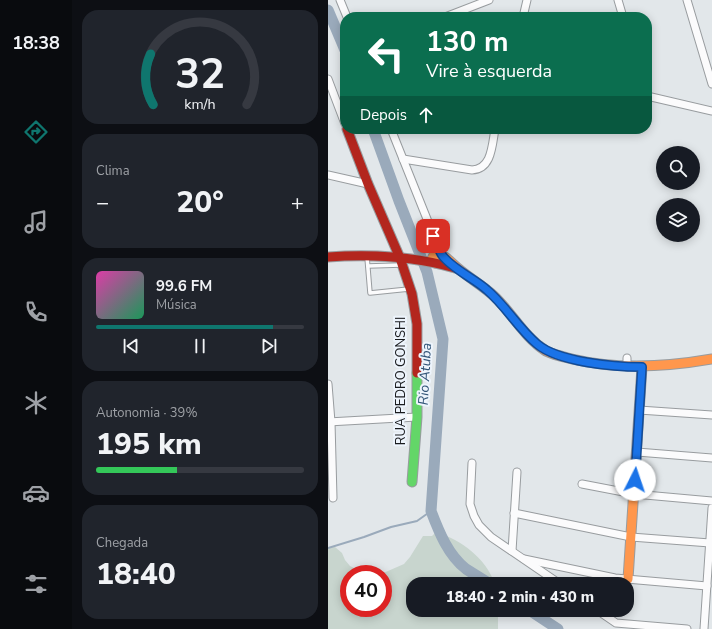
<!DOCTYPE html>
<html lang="pt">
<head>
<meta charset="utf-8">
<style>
	:root { --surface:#171b24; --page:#20242c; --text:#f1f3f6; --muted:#9ea1a6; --line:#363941; --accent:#0f766e }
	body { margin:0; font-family:"Nunito Sans",sans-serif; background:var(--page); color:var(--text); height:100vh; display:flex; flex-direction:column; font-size:15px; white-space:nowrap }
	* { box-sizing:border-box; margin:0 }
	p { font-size:13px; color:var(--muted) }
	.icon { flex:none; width:22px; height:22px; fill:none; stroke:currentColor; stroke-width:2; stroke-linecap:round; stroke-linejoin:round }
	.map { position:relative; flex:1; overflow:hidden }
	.drawer { display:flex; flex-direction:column; gap:10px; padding:10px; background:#0d0f14; width:256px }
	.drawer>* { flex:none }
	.guide { position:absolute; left:12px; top:12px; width:312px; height:122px; border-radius:16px; box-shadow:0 2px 10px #0003; background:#0b6e4f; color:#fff; overflow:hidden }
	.controls { position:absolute; left:328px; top:146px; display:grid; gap:8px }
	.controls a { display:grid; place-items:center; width:44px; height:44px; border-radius:50%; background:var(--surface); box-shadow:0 2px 10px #0003; font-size:20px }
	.speed { position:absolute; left:12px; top:565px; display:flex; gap:8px; font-size:20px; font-weight:700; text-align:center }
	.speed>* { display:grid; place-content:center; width:52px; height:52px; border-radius:50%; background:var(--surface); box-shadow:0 2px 10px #0003; line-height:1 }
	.speed .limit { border:6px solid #d22; background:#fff; color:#111 }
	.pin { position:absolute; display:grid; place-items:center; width:34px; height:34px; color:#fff; margin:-17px; border-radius:8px; box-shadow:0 2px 6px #0006 }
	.me { position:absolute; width:44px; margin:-22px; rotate:4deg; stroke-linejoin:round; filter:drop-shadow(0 0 3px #0008) }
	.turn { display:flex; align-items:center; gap:14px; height:84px; padding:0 20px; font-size:18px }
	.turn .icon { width:52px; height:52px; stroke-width:2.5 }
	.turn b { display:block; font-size:28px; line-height:34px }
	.then { display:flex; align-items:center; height:38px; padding:0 20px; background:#0003; gap:8px; font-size:15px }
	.big { font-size:30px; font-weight:800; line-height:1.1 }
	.drawer .card { flex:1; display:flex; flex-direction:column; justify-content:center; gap:6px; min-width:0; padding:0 14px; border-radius:16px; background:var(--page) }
	.drawer .dial { align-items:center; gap:0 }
	.dial svg { height:104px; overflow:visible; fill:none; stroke:var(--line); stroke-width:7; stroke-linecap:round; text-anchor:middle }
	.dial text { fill:var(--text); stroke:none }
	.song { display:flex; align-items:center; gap:12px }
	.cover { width:48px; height:48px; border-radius:6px; background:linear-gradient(135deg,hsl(320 70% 55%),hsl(150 70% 35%)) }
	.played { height:4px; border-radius:2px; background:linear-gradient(90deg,var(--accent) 85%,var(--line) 85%) }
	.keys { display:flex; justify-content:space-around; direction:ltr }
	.heat { display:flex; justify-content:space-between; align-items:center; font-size:22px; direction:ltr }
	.charge { height:6px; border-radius:3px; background:linear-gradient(90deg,#34c759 39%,var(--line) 0) }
	.trip { position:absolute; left:78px; top:577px; width:228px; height:40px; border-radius:16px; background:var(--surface); box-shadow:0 2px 10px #0003; font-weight:800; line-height:40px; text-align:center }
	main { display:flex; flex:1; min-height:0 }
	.menu { display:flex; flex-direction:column; width:72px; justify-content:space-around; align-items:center; background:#090b0e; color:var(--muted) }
	.menu .icon { width:28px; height:28px }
	.menu .selected { color:var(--accent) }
	.menu b { font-size:18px; color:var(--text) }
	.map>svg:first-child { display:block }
</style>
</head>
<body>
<main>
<nav class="menu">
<b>18:38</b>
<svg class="icon selected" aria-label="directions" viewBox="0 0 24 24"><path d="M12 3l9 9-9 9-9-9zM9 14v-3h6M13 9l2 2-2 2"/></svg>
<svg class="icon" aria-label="music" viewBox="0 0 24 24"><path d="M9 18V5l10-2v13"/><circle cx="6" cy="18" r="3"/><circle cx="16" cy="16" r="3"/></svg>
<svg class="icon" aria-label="phone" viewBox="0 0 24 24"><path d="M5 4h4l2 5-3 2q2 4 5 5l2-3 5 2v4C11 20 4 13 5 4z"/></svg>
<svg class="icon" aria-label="climate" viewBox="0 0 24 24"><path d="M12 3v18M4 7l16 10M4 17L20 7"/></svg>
<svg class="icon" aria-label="car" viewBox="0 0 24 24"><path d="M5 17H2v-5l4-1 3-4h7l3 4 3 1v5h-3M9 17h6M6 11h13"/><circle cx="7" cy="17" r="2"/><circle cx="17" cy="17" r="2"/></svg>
<svg class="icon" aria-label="filters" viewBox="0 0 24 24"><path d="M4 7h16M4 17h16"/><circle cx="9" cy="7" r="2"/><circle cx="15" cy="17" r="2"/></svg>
</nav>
<section class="drawer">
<div class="card dial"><svg viewBox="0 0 100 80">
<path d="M14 69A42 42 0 1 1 86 69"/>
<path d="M14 69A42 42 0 0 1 12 30" stroke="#0f766e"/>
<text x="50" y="56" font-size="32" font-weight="700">32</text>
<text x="50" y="72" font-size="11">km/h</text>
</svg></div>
<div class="card"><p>Clima</p>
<div class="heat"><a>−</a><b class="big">20°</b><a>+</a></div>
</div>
<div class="card">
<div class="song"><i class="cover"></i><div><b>99.6 FM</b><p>Música</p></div></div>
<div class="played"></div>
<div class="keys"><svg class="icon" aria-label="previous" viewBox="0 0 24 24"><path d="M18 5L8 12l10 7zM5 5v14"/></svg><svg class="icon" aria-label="pause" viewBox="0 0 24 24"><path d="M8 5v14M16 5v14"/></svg><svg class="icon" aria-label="next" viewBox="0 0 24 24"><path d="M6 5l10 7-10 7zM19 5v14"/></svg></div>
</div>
<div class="card"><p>Autonomia · 39%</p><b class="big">195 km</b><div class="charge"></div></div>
<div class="card"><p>Chegada</p><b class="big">18:40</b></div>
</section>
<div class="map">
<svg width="384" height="629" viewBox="0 0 384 629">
	<rect width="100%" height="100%" fill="#e2e7ea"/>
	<path fill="#c8d5ce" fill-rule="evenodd" d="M108,532C133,540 158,558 167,584H85V610H170V629H0V547H7L14,553L17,560L22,566L28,569L53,574L76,564L82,557L95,536H104ZM21,574H55V608H21Z"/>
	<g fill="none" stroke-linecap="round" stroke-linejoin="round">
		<path stroke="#9aaabb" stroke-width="2" d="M0,548L36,537L63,527L89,521L103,511"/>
		<g stroke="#9aaabb" stroke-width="11">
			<path d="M0,10L17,50"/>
			<path d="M45,129L71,201L99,272L115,339L103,511C111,532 120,555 138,569C146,574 154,579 162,584"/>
			<path d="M201,610L230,629"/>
		</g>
		<defs>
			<g id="lane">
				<path d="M39,257L42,293L81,289"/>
				<path d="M40,266L73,265"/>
			</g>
			<g id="street">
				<path d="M12,0L19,17"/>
				<path d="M290,0L295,17"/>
				<path d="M359,0L384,84"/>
				<path d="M117,17L161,0"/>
				<path d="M195,17L199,0"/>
				<path d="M0,79L17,124"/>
				<path d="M319,96L384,111"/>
				<path d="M63,129L113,254"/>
				<path d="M75,159L144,170C164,169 164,145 167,129"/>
				<path d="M0,175L40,184"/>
				<path d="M299,358V367"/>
				<path d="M0,384L3,422L5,498"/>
				<path d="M311,410L384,415"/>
				<path d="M0,422L89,417"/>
				<path d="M309,452L384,458"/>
				<path d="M144,463L142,504L146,516L151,525L163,537L232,584"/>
				<path d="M254,484L306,494L384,501"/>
				<path d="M186,513L303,537L382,543"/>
				<path d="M184,551L189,472"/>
				<path d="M196,559L287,578L379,586"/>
				<path d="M269,610L288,623L359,629"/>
				<path d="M376,629L384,508"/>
			</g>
			<path id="fast" d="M84,482L89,417V373"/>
			<g id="slow">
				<path d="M108,263L104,259L107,253C117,254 124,264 132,270C143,279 155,286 166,296C184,313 196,337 218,351C226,355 236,357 244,359C290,370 338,367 384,359"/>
				<path d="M300,579L314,367"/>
			</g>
			<g id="jam">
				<path d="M19,129L40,184L72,258L84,294L89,324V373"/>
				<path d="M0,257C43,254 85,256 127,268"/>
			</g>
		</defs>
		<use href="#lane" stroke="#989c9f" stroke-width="5.5"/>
		<use href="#street" stroke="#989c9f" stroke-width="9"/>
		<use href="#fast" stroke="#989c9f" stroke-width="11"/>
		<use href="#slow" stroke="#989c9f" stroke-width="11"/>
		<use href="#jam" stroke="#989c9f" stroke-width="11"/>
		<use href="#lane" stroke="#fbfbfc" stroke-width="3.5"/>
		<use href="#street" stroke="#fbfbfc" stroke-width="7"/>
		<use href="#fast" stroke="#63d668" stroke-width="9"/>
		<use href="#slow" stroke="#ff974d" stroke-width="9"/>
		<use href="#jam" stroke="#b3261e" stroke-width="9"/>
	</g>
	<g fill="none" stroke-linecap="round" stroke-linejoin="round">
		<defs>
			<path id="route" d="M105,236C108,242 110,249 114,255C123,268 147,279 159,290C178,306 190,328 209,344C230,362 286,367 314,367L307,480"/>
		</defs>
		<use href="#route" stroke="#114b97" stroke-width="10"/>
		<use href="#route" stroke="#1a73e8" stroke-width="7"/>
	</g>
	<g text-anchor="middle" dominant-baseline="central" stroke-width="4" stroke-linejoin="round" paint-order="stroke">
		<g font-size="13" fill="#191b1e" stroke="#edf4fc">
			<text transform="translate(73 381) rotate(-90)">RUA PEDRO GONSHI</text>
		</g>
		<g font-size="14" font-style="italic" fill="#325578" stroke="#edf4fc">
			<text transform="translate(97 374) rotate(-87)">Rio Atuba</text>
		</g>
	</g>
</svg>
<div class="controls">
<a><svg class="icon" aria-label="search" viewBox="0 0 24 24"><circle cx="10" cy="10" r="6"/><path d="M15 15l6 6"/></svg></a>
<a><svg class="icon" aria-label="layers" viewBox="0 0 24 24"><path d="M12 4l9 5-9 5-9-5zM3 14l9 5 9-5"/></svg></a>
</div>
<div class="speed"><div class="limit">40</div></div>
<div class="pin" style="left:105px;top:236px;background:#d93025"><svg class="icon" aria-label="arrive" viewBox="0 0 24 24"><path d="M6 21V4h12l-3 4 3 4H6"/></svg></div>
<svg class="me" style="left:307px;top:480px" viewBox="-20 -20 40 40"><circle r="19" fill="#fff"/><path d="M0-13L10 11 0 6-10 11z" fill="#1a73e8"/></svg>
<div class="trip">18:40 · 2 min · 430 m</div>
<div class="guide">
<div class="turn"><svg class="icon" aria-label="left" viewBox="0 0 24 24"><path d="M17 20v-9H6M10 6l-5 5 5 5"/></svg><div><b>130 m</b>Vire à esquerda</div></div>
<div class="then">Depois<svg class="icon" aria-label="ahead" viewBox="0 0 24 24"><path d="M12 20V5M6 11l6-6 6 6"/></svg></div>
</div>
</div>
</main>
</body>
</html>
